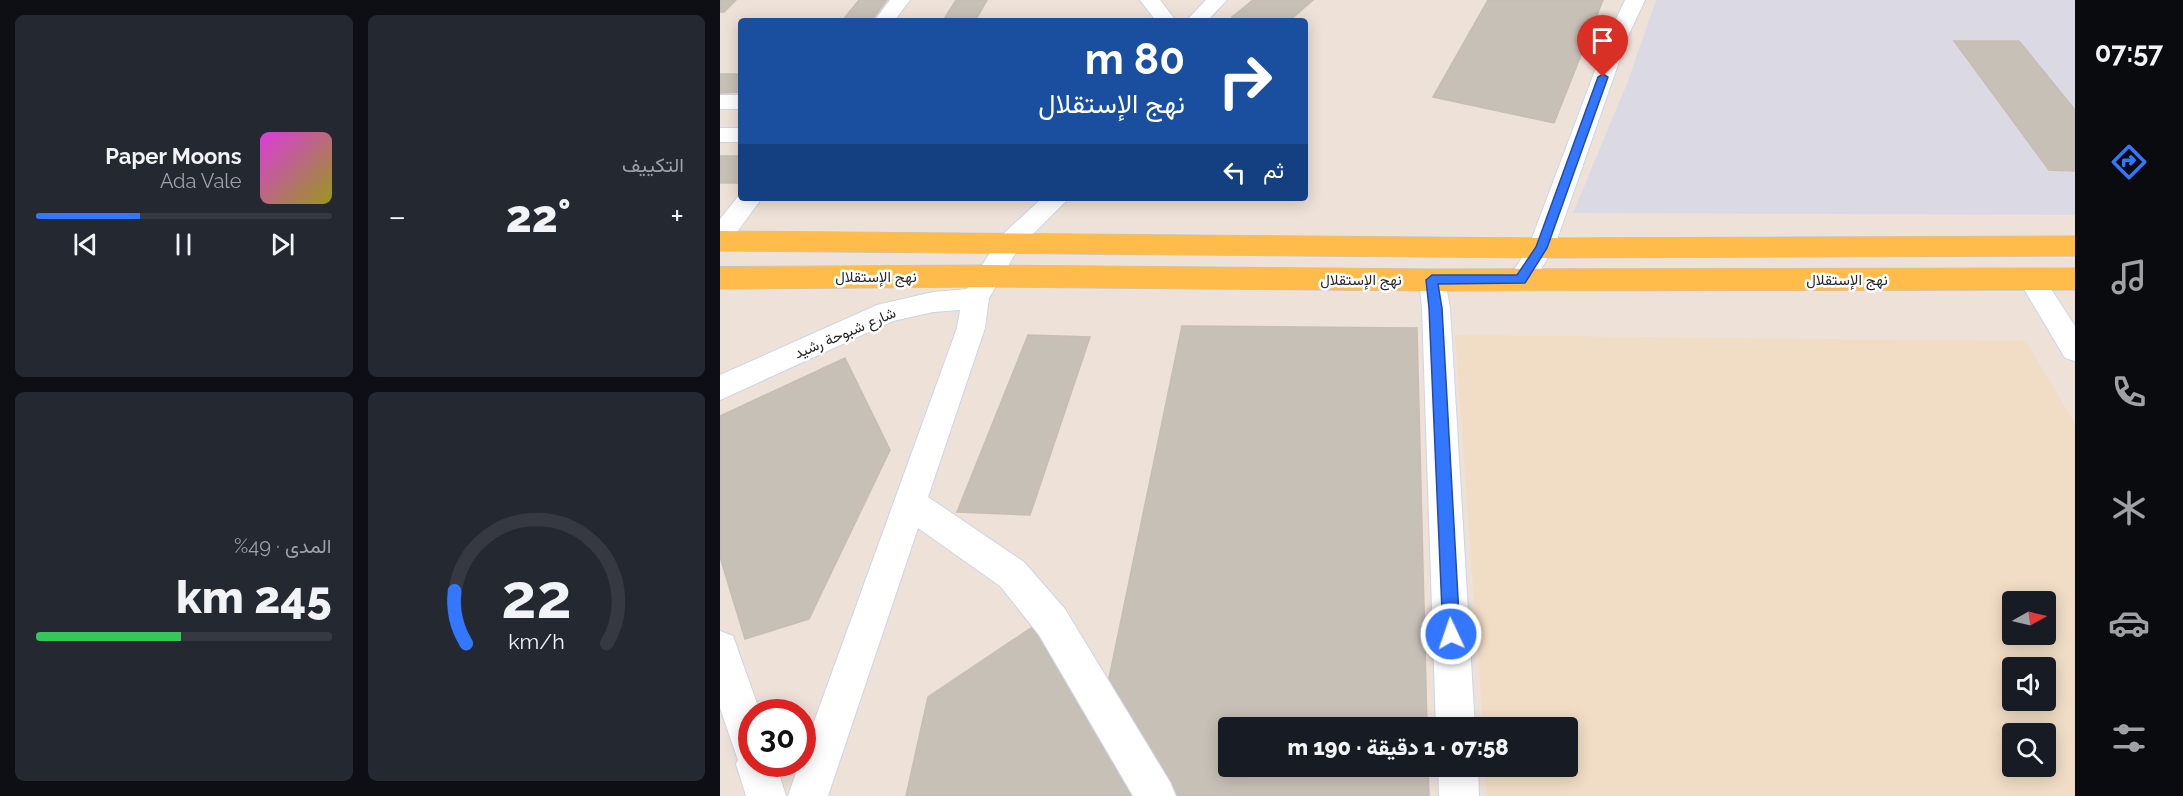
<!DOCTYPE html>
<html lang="ar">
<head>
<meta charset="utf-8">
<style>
	:root { --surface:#171b24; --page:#242831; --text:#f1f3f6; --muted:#9ea1a6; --line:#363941; --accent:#3376ff }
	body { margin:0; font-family:Raleway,Vazirmatn,sans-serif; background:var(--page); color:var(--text); direction:rtl; height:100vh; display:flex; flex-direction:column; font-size:22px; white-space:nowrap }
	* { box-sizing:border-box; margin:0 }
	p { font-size:20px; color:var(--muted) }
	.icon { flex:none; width:33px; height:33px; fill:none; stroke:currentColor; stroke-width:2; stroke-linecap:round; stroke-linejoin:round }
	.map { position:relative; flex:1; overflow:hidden; direction:ltr }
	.panel { display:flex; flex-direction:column; gap:15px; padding:15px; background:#0d0f14; width:720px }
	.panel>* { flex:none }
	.guide { position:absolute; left:18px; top:18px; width:570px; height:183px; border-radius:6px; box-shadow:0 3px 15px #0003; direction:rtl; background:#1a4fa0; color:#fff; overflow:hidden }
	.needle { width:39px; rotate:82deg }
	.fabs { position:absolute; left:1282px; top:591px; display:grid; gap:12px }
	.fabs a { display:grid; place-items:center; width:54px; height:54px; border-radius:6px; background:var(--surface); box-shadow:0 3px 15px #0003; font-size:30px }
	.speed { position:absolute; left:18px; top:699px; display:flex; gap:12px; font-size:30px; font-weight:700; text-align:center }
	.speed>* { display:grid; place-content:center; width:78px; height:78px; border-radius:50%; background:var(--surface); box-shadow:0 3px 15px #0003; line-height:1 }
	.speed .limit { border:9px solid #d22; background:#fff; color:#111 }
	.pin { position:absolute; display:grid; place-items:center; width:51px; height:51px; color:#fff; margin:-62px -26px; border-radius:50% 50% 50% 0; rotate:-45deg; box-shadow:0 0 6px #0007 }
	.pin .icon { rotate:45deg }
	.me { position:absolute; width:66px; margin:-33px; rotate:357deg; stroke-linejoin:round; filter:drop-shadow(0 0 4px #0008) }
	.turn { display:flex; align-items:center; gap:21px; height:126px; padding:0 24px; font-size:27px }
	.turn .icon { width:78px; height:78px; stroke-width:2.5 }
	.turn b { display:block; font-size:42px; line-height:51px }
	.then { display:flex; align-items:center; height:57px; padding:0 24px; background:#0003; gap:12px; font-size:22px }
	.big { font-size:45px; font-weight:800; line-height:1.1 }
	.panel .card { flex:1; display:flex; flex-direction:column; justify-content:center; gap:9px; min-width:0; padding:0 21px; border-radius:9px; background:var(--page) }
	.panel .dial { align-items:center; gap:0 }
	.dial svg { height:156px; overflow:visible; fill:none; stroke:var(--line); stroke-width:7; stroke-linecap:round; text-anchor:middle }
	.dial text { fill:var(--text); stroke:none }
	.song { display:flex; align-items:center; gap:18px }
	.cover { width:72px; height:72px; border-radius:9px; background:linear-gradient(135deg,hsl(300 70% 55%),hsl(60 70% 35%)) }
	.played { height:6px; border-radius:3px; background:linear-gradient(90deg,var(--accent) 35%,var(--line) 35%) }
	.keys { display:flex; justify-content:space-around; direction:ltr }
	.heat { display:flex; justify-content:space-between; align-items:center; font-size:33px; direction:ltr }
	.charge { height:9px; border-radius:4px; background:linear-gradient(90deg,#34c759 49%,var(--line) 0) }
	.panel .tiles { flex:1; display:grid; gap:15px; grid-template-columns:repeat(2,1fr) }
	.trip { position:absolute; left:498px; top:717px; width:360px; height:60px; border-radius:6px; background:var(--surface); box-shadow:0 3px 15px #0003; font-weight:800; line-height:60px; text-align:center; direction:rtl }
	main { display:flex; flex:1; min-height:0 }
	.menu { display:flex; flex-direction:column; width:108px; justify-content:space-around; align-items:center; background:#090b0e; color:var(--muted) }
	.menu .icon { width:42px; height:42px }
	.menu .on { color:var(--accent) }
	.menu b { font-size:27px; color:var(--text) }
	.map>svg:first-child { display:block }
</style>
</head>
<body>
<main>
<nav class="menu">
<b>07:57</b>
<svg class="icon on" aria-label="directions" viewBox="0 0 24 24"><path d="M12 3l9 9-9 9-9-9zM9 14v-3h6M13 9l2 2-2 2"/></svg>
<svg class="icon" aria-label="music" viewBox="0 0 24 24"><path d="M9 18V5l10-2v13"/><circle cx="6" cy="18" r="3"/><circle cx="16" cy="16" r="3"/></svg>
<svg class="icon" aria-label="phone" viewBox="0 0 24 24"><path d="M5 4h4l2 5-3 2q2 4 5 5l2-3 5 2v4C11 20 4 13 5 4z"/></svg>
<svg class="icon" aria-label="climate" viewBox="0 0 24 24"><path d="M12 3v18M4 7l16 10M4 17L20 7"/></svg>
<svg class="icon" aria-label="car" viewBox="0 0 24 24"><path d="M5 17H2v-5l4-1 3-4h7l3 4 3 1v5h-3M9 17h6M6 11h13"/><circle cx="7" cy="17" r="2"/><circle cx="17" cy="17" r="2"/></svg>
<svg class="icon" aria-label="filters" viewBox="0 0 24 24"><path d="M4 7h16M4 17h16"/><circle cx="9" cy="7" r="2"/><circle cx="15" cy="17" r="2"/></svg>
</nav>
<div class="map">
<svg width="1355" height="796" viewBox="0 0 1355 796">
	<rect width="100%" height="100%" fill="#ede1d8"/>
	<path fill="#dbdae4" d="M936,0H1355V215L853,213L908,81Z"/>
	<path fill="#f1ddc5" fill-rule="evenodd" d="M735,335L1306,341L1355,424V796H767L765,767L848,766V728L763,727ZM1293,602H1326V634H1293ZM1293,668H1326V700H1293ZM1293,734H1326V766H1293Z"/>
	<g fill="#c7c0b7" stroke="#c8bdb2" stroke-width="1.5">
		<path d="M0,0H16L4,12H0Z"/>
		<path d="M139,0H167L151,21H122Z"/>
		<path d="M236,0H267L255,21H223Z"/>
		<path d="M533,0H593L569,21H524L512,17Z"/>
		<path d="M768,0H883L834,123L713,97Z"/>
		<path d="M1234,41H1299L1355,110V171L1329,170Z"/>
		<path d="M0,74H21V92L0,93Z"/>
		<rect x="0" y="156" width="21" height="27"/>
		<path d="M462,326L697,328L707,728H508V766H708L709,796H454L388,683Z"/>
		<path d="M308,335L370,337L310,515L237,512Z"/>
		<path d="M125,358L170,450L89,619L25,639L0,557V416Z"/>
		<path d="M317,624L417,796H186L208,697Z"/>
	</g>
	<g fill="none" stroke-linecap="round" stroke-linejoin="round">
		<defs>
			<g id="minor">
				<path d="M170,0H190L174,21H154Z"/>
				<path d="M420,0H440L456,21H436Z"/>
				<path d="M486,0H507L487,21H466Z"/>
				<path d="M905,0H925L908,36L834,248L810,287L801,290L792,287L788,280L809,246L888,36Z"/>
				<rect x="0" y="95" width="21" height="14"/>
				<rect x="0" y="128" width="21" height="14"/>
				<path d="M21,193V198H42L9,243L0,246V219Z"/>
				<path d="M322,198H349L298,249L269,298L265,328L208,497L304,562L345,609L450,782L456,796H413L319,635L280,586L198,528L108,796H68L79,764H82V755L237,328L240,310L213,312L173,321L0,400V375L157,305L213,292L247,289L280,237Z"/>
				<path d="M1311,269L1320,272L1355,326V361L1345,358L1298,279L1302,272Z"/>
				<path d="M712,270L721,273L725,280L730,308L755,728H716L702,308L699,280L703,273Z"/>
				<path d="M0,631L13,636L40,712H32V764H56L66,796H26L16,764L18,760L0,708Z"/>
				<path d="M718,766H758L759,796H719Z"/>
			</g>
			<g id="major">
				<path d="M0,231L821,238L1355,236V256L821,258L0,251Z"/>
				<path d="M267,265L712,269L1355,268V290L712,291L267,287L0,289V267Z"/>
			</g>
		</defs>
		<use href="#minor" stroke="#cdd5e4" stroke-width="2"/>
		<use href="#major" stroke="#c3c3c3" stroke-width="1"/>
		<use href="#minor" fill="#fff" fill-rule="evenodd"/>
		<use href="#major" fill="#ffbc4b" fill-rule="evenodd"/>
	</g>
	<path fill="#3376ff" stroke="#214da6" stroke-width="1.5" d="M883,74L888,77L827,248L805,283L718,284L722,308L740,634L737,640L731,643L726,640L723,634L709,308L706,280L712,275H797L816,247L878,77Z"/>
	<g text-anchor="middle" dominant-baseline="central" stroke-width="5" stroke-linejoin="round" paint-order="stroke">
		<g font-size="15" fill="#282828" stroke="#fff">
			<text x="156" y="277">نهج الإستقلال</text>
			<text x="641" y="280">نهج الإستقلال</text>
			<text x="1127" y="280">نهج الإستقلال</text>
			<text transform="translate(125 333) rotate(-23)">شارع شبوحة رشيد</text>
		</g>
	</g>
</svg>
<div class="fabs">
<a><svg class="needle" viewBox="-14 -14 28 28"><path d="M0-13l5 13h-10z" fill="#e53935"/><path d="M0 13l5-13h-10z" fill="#9ea1a6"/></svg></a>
<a><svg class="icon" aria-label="sound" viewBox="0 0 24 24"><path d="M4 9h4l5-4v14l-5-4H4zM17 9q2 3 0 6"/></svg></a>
<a><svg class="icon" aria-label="search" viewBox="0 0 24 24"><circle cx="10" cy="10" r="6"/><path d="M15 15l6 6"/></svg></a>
</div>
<div class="speed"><div class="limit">30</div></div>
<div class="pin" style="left:883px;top:77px;background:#d93025"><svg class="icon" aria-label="arrive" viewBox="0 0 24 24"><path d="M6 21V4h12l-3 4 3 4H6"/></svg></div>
<svg class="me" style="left:731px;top:634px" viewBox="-20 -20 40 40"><circle r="17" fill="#3376ff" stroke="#fff" stroke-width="3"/><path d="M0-11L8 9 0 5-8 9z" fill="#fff"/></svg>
<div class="trip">07:58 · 1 دقيقة · 190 m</div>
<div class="guide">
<div class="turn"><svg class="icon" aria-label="right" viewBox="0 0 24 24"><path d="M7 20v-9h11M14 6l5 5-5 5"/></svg><div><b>80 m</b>نهج الإستقلال</div></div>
<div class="then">ثم<svg class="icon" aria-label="left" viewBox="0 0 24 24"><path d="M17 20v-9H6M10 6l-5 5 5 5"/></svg></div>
</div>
</div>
<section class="panel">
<div class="tiles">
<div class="card"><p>التكييف</p>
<div class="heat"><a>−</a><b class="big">22°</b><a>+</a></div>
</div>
<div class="card">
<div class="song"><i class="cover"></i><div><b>Paper Moons</b><p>Ada Vale</p></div></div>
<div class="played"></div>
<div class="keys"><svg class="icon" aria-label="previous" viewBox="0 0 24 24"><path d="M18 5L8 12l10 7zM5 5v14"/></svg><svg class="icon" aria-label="pause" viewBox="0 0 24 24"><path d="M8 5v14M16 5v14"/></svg><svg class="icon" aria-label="next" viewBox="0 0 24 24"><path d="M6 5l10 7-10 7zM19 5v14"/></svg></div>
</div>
<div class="card dial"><svg viewBox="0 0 100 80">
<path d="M14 69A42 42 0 1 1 86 69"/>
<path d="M14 69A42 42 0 0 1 8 42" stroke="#3376ff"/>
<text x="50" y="56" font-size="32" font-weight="700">22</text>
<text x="50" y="72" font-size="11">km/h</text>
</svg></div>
<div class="card"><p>المدى · 49%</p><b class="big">245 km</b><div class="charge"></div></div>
</div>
</section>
</main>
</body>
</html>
